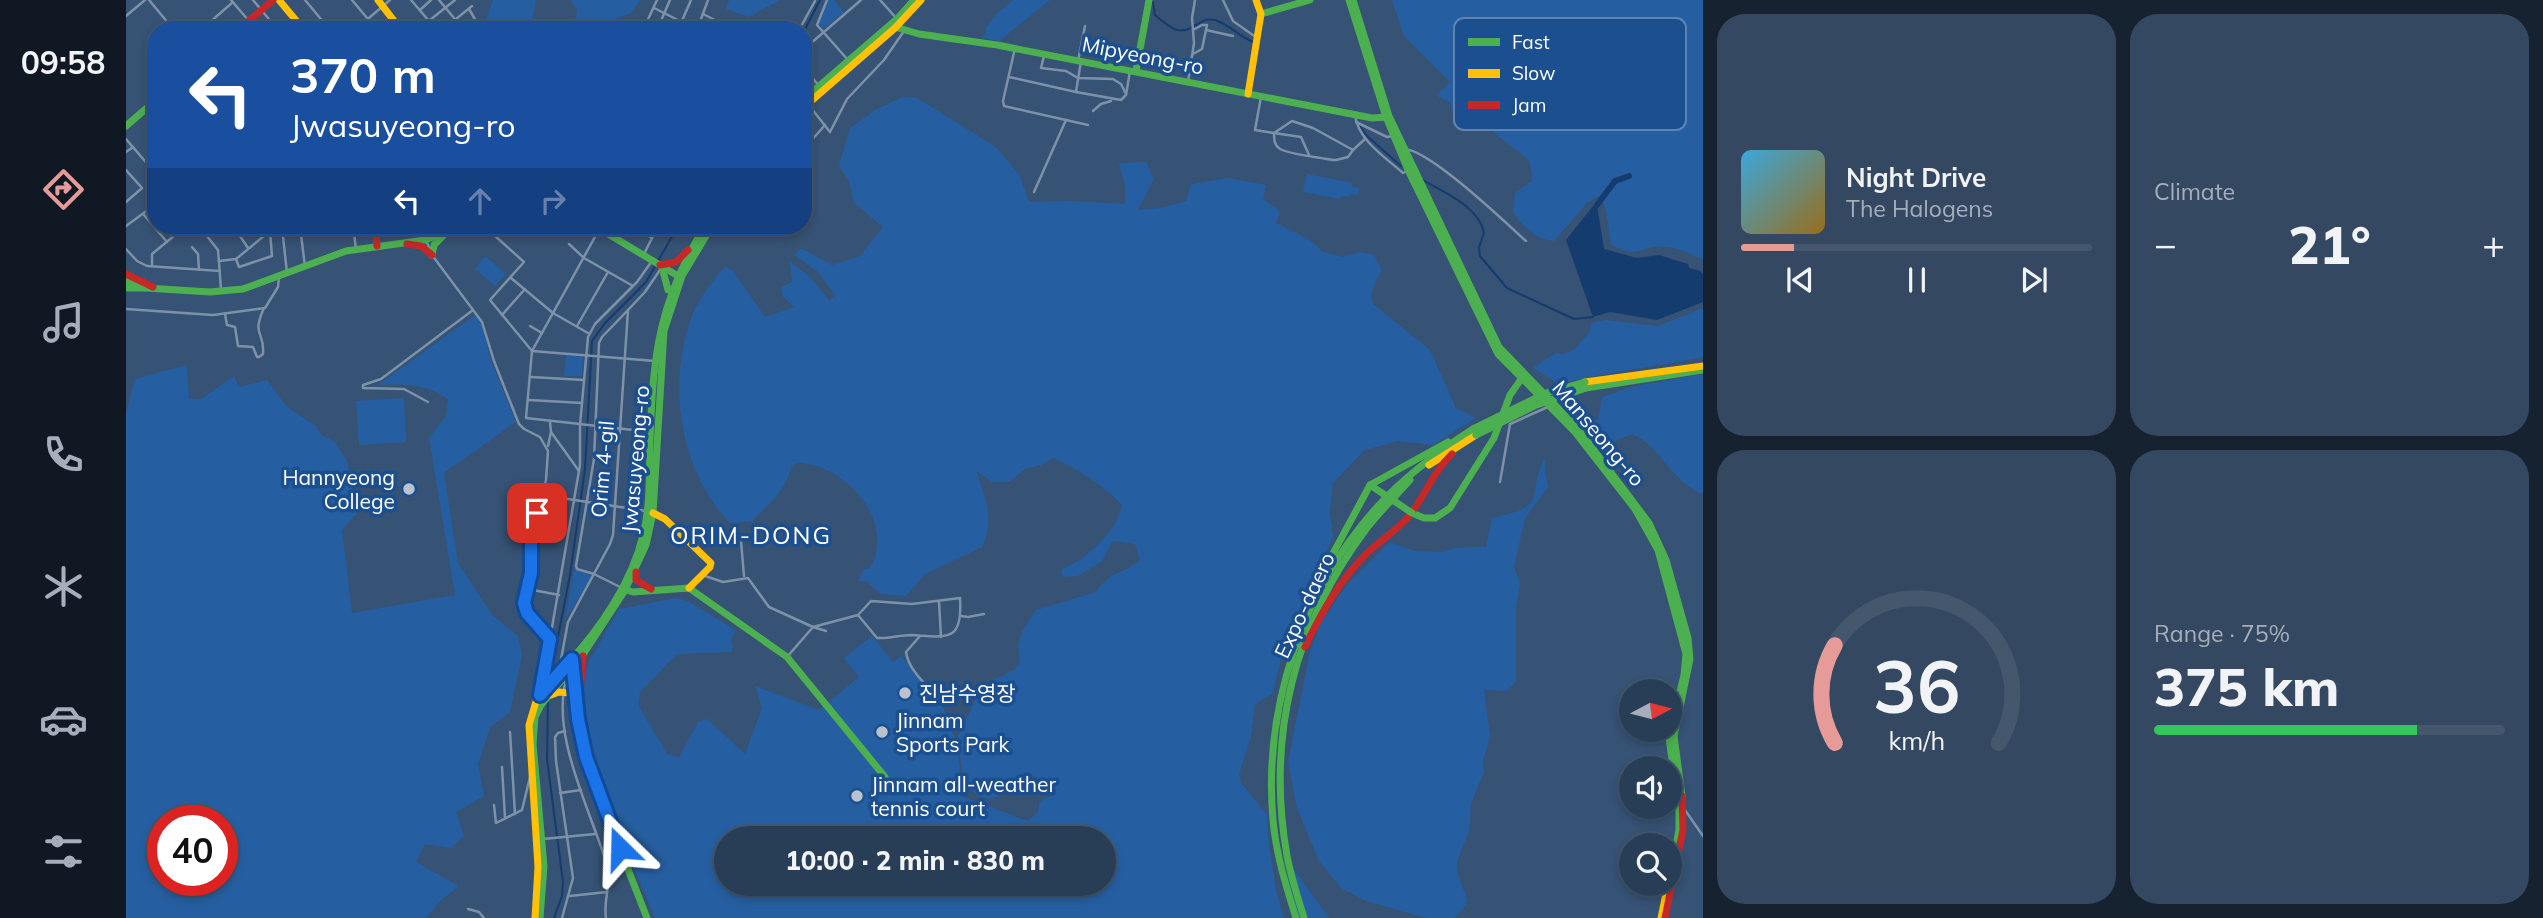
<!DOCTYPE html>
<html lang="en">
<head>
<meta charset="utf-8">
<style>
	:root { --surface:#283e57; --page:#344961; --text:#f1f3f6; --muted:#a5aeba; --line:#44576d; --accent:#e69b98 }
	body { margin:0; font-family:Mulish,"Noto Sans KR",sans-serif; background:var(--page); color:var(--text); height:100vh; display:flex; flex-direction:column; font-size:26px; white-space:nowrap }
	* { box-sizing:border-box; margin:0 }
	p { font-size:23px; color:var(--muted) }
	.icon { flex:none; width:38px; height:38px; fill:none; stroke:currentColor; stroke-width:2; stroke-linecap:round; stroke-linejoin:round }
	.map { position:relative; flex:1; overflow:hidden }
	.side { display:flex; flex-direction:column; gap:14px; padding:14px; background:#162230; width:840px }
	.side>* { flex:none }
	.top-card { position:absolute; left:21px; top:21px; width:665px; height:214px; border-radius:28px; box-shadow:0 4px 10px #0003,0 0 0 2px var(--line); background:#1a4fa0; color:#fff; overflow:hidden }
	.needle { width:46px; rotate:83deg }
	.buttons { position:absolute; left:1493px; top:679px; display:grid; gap:14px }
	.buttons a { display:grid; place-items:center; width:63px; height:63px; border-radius:50%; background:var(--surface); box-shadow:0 4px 10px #0003,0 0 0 2px var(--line); font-size:35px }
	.speed { position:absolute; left:21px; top:805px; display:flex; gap:14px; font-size:35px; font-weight:700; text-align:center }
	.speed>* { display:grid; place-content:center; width:91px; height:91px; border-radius:50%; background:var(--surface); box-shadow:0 4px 10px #0003,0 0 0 2px var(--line); line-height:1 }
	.speed .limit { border:10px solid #d22; background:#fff; color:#111 }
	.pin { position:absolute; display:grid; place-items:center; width:60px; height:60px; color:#fff; margin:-30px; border-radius:14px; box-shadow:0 4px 10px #0006 }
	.me { position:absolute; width:77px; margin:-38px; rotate:338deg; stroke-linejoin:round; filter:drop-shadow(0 0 5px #0008) }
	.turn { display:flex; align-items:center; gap:24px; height:147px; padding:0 28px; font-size:32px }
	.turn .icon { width:91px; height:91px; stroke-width:2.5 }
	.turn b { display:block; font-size:49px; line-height:60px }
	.lanes { display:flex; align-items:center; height:66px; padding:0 28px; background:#0003; justify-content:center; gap:35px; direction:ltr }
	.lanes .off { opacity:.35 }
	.big { font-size:52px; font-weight:800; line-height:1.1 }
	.side .widget { flex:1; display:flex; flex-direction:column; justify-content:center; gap:10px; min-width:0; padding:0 24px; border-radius:28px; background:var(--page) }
	.side .dial { align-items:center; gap:0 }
	.dial svg { height:182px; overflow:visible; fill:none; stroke:var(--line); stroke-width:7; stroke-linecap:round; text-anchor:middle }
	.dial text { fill:var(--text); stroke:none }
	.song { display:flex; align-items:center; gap:21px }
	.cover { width:84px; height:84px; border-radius:10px; background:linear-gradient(135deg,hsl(200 70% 55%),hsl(40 70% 35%)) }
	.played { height:7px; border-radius:4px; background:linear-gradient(90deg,var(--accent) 15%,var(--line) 15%) }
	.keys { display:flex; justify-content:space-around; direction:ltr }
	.heat { display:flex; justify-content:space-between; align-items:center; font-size:38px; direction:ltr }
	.charge { height:10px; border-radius:5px; background:linear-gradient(90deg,#34c759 75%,var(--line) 0) }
	.side .tiles { flex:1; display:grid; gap:14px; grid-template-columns:repeat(2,1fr) }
	.trip { position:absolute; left:588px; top:826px; width:402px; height:70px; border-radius:35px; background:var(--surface); box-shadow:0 4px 10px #0003,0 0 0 2px var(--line); font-weight:800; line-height:70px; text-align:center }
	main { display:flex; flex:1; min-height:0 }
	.dock { display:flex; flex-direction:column; width:126px; justify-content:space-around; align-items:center; background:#101923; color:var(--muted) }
	.dock .icon { width:49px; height:49px }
	.dock .current { color:var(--accent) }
	.dock b { font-size:32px; color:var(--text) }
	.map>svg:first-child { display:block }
</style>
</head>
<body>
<main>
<nav class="dock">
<b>09:58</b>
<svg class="icon current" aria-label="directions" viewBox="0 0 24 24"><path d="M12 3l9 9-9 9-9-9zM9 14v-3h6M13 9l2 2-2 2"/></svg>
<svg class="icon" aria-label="music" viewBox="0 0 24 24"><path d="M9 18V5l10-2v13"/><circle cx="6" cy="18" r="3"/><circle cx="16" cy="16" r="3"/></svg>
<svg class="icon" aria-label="phone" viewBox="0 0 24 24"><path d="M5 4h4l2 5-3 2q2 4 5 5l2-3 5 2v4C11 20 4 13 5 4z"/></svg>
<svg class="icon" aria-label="climate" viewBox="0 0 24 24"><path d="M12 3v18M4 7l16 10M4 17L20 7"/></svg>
<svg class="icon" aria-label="car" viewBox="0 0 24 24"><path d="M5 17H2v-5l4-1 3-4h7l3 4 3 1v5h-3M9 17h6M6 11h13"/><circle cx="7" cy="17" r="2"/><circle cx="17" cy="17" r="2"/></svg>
<svg class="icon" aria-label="filters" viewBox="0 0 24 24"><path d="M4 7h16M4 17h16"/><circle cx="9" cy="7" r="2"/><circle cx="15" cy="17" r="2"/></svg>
</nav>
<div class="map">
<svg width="1577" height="918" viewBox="0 0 1577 918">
	<rect width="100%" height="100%" fill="#365274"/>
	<g fill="#265fa1" fill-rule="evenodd">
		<path d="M367,0H410L404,30H356Z"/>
		<path d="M444,0H515L505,13L491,18L485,30H448L451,9Z"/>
		<path d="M603,0H655L622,17L600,9Z"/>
		<path d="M702,0H708L718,12L697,29L693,22Z"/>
		<path d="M887,0H924L873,41L854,37L860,34L859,29L870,14Z"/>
		<path d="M1266,0H1577V259C1565,255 1551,247 1539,247C1511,245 1517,260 1485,245L1480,210L1473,196L1461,203L1428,241C1408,239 1400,228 1387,213L1389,193L1406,181L1404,161L1353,121L1329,120L1324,103L1310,95L1324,82L1278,36Z"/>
		<path d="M777,97L791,98L870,147L894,176L903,202L943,201L999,204V186L993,163L1020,162L1028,179L1012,210L1034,208L1060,201L1065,184L1103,178L1140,185L1137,199L1154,211L1150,223L1184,240L1197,252L1216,257L1235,252L1248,255L1256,271C1249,283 1243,291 1247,304L1304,350L1330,408L1350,418L1307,445L1272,441L1239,450L1207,483L1204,513L1207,537L1175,607L1155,658L1147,693L1129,704L1125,736L1113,775L1116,784L1141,815L1143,845L1150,891L1158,918H529C502,851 442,733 462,663L493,609L550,598L563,602L610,630L605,639L607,646L605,652L551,654L514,692L512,705L541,754L553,757L572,722L581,719L619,754L636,708L629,686L693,710L733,677L718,658L746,636L767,662L775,656L816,705L822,719L831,745L834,771L822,791L901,821L912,812L913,803L918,798L930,795L925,783L901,773L874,796L863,799L852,796L843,787L836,771L832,736L857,685L888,670L894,662L892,644L897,630L910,610L970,592C984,571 996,575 1014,560L1009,544L987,541L976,561L952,576L937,577L935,573L936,569C961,559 991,531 996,505C977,485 952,469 927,458L915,465L899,469L883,482H866L851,471C858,500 870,516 856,547L799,574L780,596L755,594L740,581H732L738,569L744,568C771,520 718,463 670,463L666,466C657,495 645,501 626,521L604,523C553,470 541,383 566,316C573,298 587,281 599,266L607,271L639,317L668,307L656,296L655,287L666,282L664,262L682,275L704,301L709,295L692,272L668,255L675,248L706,265L734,256L757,227L728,203L723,181L713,166L724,128L751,109ZM600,838H978V884H600Z"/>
		<path d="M1181,174L1226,183V187L1233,188L1232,195L1224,194L1223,197L1215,196L1214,199L1177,192Z"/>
		<path d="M359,256L380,274L369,286L349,269Z"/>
		<path d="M1577,308V357C1529,367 1480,372 1433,384L1407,368L1430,353L1438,354L1449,349L1464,331L1465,323L1480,320L1532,326Z"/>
		<path d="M349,315L356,325L365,361L390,422L318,473L332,563L366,615L392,636L396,656L384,712L364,727L352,764L358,796L330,812L338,836L325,848L299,844L290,862L333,886L314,901L300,918H0V413L9,379L61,365L63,399H75L108,376L113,387L141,380L160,406L190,426L196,436L208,441L221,461L232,512L216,530L226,613L329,595L303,438L320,416L322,399C297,383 280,384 252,385ZM37,821H96V880H37Z"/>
		<path d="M440,355L457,357L456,376H438Z"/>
		<path d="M1577,374V494C1546,483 1535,446 1506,434L1482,444L1464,424L1472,419L1476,397L1509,386Z"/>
		<path d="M278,398L280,442L233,445L230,401Z"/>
		<path d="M1418,459L1420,461L1419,469L1422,487L1399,518L1388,567L1394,583L1390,609V681L1381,691L1358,690L1364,736L1357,761L1358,772L1345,803L1343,831L1331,861V872L1341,899L1340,905L1329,918H1300L1240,901L1215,888L1193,861L1171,808L1162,762L1184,651L1195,622L1221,585L1264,542L1288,551L1315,552L1327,548L1360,547L1366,518C1424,505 1399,501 1418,459Z"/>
		<path d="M448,569L466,576L439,620Z"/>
		<path d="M1164,864L1203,918H1172L1161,878Z"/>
	</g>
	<path fill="#153c6e" d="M1471,205L1478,249L1511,258L1533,255L1562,264L1563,268L1574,271L1577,274V302L1531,320L1484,312L1467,317L1440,240L1467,206Z"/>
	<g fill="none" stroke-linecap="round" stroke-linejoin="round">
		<g stroke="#153c6e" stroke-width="2">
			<path d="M1027,2L1029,15C1035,20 1045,29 1052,30C1067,33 1074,16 1089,20C1105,25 1114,38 1128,42"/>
			<path d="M677,33L694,0"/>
			<path d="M1233,125L1241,136L1275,166"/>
			<path d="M1297,180C1318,193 1353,206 1358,233L1353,247L1354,256L1381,288L1448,319L1467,317"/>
			<path d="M424,678L444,575L459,469L466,341L479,323L520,282L552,226"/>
			<path d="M422,701L421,759L437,882L436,896L428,918"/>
		</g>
		<path stroke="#153c6e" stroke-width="6" d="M1471,205L1489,181L1503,176"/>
		<g stroke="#7d92a8" stroke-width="2.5">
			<path d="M23,0L48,30"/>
			<path d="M105,0L123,21"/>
			<path d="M127,0L152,30"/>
			<path d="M179,0L204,30"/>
			<path d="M226,0L251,30"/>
			<path d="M285,0L303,21"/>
			<path d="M313,0L338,30"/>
			<path d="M701,0L691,25L722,60"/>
			<path d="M754,0L771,19"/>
			<path d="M1097,0L1107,21L1131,38"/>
			<path d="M528,8L572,30"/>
			<path d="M294,10L305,0"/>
			<path d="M577,14L609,30"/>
			<path d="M0,16L19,0"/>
			<path d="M330,19L346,6"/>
			<path d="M300,23L306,30"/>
			<path d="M490,25L499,30"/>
			<path d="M75,30L107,2"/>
			<path d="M229,30L264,0"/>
			<path d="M296,30L299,24L329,0"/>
			<path d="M324,30L333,23"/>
			<path d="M341,30L350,21L343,9"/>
			<path d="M517,30L531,0"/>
			<path d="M531,30L544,0"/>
			<path d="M552,30L565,0"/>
			<path d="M571,30L582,0"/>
			<path d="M631,30L640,25L644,30"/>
			<path d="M673,30L689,1"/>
			<path d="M1080,30L1107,36"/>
			<path d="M889,48L877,101L878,106L962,125"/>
			<path d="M677,50L735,0"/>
			<path d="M1067,54L1076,49L1081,25H1076L1067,30"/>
			<path d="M918,56L915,68L940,71L952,78L987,79L995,84L1000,94"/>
			<path d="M952,61L959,26"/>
			<path d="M955,61L950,92L995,100L1000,95L1004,71"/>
			<path d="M677,66L693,86"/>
			<path d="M30,69L28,71L30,73"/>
			<path d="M883,77L950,92"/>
			<path d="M1062,82L1068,43L1066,18L1069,0"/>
			<path d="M1135,97L1129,130L1148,133L1166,121L1187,128L1227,150L1239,139"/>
			<path d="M682,104L704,132L721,99L758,60L778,31"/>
			<path d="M967,111L975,104L985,101"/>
			<path d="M1229,115C1232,140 1259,157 1277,173L1283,170"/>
			<path d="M1230,122L1261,137L1268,136"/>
			<path d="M0,139L30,174"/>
			<path d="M677,150L699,125"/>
			<path d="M1275,150C1295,141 1382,225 1400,241"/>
			<path d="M0,152L7,147"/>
			<path d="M1183,155L1175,137L1148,133C1148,139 1148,145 1154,149C1165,155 1194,157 1207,160H1210L1222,157L1227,150"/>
			<path d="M0,170L16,188L0,202"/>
			<path d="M908,192L940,120"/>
			<path d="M18,215L41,242"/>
			<path d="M0,226L30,204"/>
			<path d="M47,226L53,232"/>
			<path d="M73,226L92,250L95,289"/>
			<path d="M89,226L93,230L108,227L122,248"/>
			<path d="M174,226L179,267"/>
			<path d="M227,226L230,249"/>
			<path d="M373,226L368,235L398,262L364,300L406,351L529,361"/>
			<path d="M475,226L406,351L400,418L525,432"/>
			<path d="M508,226L526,238"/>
			<path d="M156,227L161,273"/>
			<path d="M300,240L306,255L356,322L368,361L393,424L398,429L414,437L422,451L420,480L405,533V573L398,603L401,613L424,639L414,692"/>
			<path d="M443,244L458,258L507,286"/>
			<path d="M66,247L72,254L73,270"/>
			<path d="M0,249L11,261L21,266L94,271"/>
			<path d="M518,254L532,226"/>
			<path d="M110,259L113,267L146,256L144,231"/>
			<path d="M93,261L110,259L144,231L167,226"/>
			<path d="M26,266V254L60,226"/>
			<path d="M385,278L427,313L462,333"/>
			<path d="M0,309L87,315L139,308L152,287L153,277"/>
			<path d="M99,314L101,325L109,327L112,346L127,347L131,357H133L137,354C139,330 125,337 138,308"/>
			<path d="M376,315L399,289"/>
			<path d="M404,326L416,333"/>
			<path d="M451,326L482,272"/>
			<path d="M405,377L458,380"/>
			<path d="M403,400L456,403"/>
			<path d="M302,402L278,389L237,388V385L255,379L347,310"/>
			<path d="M424,422L425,432L453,471"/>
			<path d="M422,446L425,432"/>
			<path d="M1374,482L1384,424L1424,406"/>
			<path d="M416,495L520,511"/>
			<path d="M615,541L618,576"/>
			<path d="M576,575L597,582L622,578L643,607L687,627L732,615L745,601L786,604L834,598C837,643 821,637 785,635C774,635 762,639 751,638L732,615"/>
			<path d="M494,587L468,574L451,569L450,566L468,459L473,343L476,337L502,310"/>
			<path d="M402,589L433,595"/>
			<path d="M813,602L815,637"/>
			<path d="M835,616L842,617L858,614"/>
			<path d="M794,636L780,652C782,669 800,685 812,698"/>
			<path d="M424,639L454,465V425L462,337L469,324L511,282L526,261"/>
			<path d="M661,657L687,627L700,631"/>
			<path d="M433,670L442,622L484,544L487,535L502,310L519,292L536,267"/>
			<path d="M441,677C423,733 465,811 481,865C486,883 477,900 480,918"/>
			<path d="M384,732L389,814"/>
			<path d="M376,767L379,818"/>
			<path d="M434,793L455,790"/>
			<path d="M368,805L370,823L396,810L404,777"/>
			<path d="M1559,810L1577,836"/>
			<path d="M417,839L469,834"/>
			<path d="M444,896L481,892"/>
			<path d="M342,909L353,912L358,918"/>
			<path d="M436,918L447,878L430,761L429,737L432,733L439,731"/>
		</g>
		<g stroke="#4caf50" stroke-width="7">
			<path d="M1223,0L1260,117L1282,170L1372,354L1449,432L1509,509L1532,550L1560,654L1558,675L1543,738L1553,810V830L1544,875"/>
			<path d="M1227,0L1263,116L1373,347L1453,430L1523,523L1540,560L1562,638L1564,659L1548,736L1556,796"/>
			<path d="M1135,14L1184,0"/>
			<path d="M769,27L793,34L871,45L1246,118L1262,117"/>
			<path d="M1010,71L1023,0"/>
			<path d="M677,100L771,19L788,0"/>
			<path d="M0,126L30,100"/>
			<path d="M469,226L552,276"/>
			<path d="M306,255L308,245L317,236"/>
			<path d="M536,267L542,290"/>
			<path d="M0,281L20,288H0"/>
			<path d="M20,288L84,292L117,289L220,251L299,240L337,226"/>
			<path d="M1460,388L1577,370"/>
			<path d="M1286,513L1298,518H1309L1324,508L1368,438L1384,395L1398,375"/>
			<path d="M497,589L507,592L563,588L661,657L759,777"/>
			<path d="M1168,640L1189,587L1244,485L1322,442"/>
			<path d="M442,663C474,629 506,582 517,535C525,504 523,471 524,440C527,354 533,301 579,226"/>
			<path d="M447,665L454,731L462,767L521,918"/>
			<path d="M414,918L418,866L407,744L409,717L415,705L456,656L499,590L520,545L527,513L538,331L556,276L586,226"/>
			<path d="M1170,918C1160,886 1150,854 1147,820C1137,708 1177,588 1252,506C1280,475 1313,451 1347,429"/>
			<path d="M1178,918C1172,898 1165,877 1161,856C1140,736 1168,625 1241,528C1254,511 1270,496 1284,480"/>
		</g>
		<g stroke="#ffc107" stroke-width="7">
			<path d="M153,0L178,30"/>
			<path d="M252,0L275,30"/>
			<path d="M1122,94L1135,14L1130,0"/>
			<path d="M677,108L769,28L795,0"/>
			<path d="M1459,382L1577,366"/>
			<path d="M1303,465L1350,435"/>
			<path d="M527,513L539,519L585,563L584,567L563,588"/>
			<path d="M425,695L433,692L444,693L450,702"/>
			<path d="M409,918L412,867L403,725L411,698L442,663"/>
			<path d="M1535,918L1542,884"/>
		</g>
		<g stroke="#c62828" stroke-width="7">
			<path d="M112,30L147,0"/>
			<path d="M249,226L251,246"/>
			<path d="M281,244L295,246L306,255"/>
			<path d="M534,265L550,262L562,250"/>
			<path d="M0,274L27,287"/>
			<path d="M510,572V580L525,589"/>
			<path d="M1179,647C1195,613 1214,579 1242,552C1255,540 1271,530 1283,516C1299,496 1307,472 1326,454"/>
			<path d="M452,719L457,656"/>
			<path d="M1539,918L1557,830L1556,796"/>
		</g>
		<g stroke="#4caf50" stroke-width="7">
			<path d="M1347,429L1420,393L1459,382"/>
			<path d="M1350,435L1408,406L1460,388"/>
			<path d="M1244,485L1286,513"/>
		</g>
	</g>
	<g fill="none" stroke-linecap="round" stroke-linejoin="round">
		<defs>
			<path id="route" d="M411,513L405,534V573L398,603L401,613L424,639L414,695L446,659L452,719L460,757L494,848"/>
		</defs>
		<use href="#route" stroke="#114b97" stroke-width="18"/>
		<use href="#route" stroke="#1a73e8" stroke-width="12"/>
	</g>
	<g fill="#b9c2ce" stroke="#1b4f8f" stroke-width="2.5">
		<circle cx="283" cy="489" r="7"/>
		<circle cx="779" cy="693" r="7"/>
		<circle cx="756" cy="732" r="7"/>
		<circle cx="731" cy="796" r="7"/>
	</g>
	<g text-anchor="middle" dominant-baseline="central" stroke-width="7" stroke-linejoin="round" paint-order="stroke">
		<g font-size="21" fill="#fff" stroke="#1b4f8f">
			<text transform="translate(1017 55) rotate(11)">Mipyeong-ro</text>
			<text transform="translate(1473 433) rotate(50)">Manseong-ro</text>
			<text transform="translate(509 459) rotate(-85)">Jwasuyeong-ro</text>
			<text transform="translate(476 469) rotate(-85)">Orim 4-gil</text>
			<text transform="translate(1178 605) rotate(-65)">Expo-daero</text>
		</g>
		<g font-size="21" fill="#fff" stroke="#1b4f8f" text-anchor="start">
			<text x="269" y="477" text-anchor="end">Hannyeong<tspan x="269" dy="24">College</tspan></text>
			<text x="793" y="693">진남수영장</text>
			<text x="770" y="720">Jinnam<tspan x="770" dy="24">Sports Park</tspan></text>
			<text x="745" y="784">Jinnam all-weather<tspan x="745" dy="24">tennis court</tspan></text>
		</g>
		<g font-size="24" letter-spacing="2" fill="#fff" stroke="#1b4f8f">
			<text x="625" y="535">ORIM-DONG</text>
		</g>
	</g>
	<rect x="1328" y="18" width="232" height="112" rx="10" fill="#1b4f8f" stroke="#5f84b1" stroke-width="2"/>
	<rect x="1342" y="38" width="32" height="8" fill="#4caf50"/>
	<rect x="1342" y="69" width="32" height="9" fill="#ffc107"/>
	<rect x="1342" y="101" width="32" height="8" fill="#c62828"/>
	<g font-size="19" fill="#fff">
		<text x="1386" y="49">Fast</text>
		<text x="1386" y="80">Slow</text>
		<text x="1386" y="112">Jam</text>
	</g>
</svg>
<div class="buttons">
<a><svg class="needle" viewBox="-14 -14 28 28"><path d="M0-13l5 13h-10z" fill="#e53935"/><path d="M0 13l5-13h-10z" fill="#a5aeba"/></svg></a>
<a><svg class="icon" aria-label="sound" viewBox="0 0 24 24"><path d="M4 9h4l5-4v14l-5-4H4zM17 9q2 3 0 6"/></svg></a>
<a><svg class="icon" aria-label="search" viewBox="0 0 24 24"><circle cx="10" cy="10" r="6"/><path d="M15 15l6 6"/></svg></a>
</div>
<div class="speed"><div class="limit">40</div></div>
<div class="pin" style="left:411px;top:513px;background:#d93025"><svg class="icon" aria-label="arrive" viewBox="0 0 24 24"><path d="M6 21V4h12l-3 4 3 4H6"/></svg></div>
<svg class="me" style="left:494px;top:848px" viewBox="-20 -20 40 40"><path d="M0-17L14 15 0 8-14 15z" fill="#1a73e8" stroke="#fff" stroke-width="4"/></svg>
<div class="trip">10:00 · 2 min · 830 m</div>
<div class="top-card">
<div class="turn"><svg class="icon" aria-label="left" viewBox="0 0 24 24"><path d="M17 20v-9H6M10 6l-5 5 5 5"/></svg><div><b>370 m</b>Jwasuyeong-ro</div></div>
<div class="lanes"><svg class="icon" aria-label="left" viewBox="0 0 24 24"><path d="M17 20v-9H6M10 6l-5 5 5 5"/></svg><svg class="icon off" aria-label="ahead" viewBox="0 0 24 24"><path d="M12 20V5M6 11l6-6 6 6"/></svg><svg class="icon off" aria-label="right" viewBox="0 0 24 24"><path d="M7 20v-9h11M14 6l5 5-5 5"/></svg></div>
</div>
</div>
<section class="side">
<div class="tiles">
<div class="widget">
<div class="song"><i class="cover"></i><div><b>Night Drive</b><p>The Halogens</p></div></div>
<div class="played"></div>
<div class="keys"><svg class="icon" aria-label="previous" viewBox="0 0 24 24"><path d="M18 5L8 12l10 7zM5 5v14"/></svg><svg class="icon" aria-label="pause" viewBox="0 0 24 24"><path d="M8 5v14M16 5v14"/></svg><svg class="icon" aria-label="next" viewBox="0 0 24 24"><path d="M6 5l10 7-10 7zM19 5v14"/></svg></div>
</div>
<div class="widget"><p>Climate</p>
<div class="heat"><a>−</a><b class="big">21°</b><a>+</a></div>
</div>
<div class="widget dial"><svg viewBox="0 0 100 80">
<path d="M14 69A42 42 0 1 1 86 69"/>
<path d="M14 69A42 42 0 0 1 14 26" stroke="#e69b98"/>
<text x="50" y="56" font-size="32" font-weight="700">36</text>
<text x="50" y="72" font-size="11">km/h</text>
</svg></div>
<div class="widget"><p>Range · 75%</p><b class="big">375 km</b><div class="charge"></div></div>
</div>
</section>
</main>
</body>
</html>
